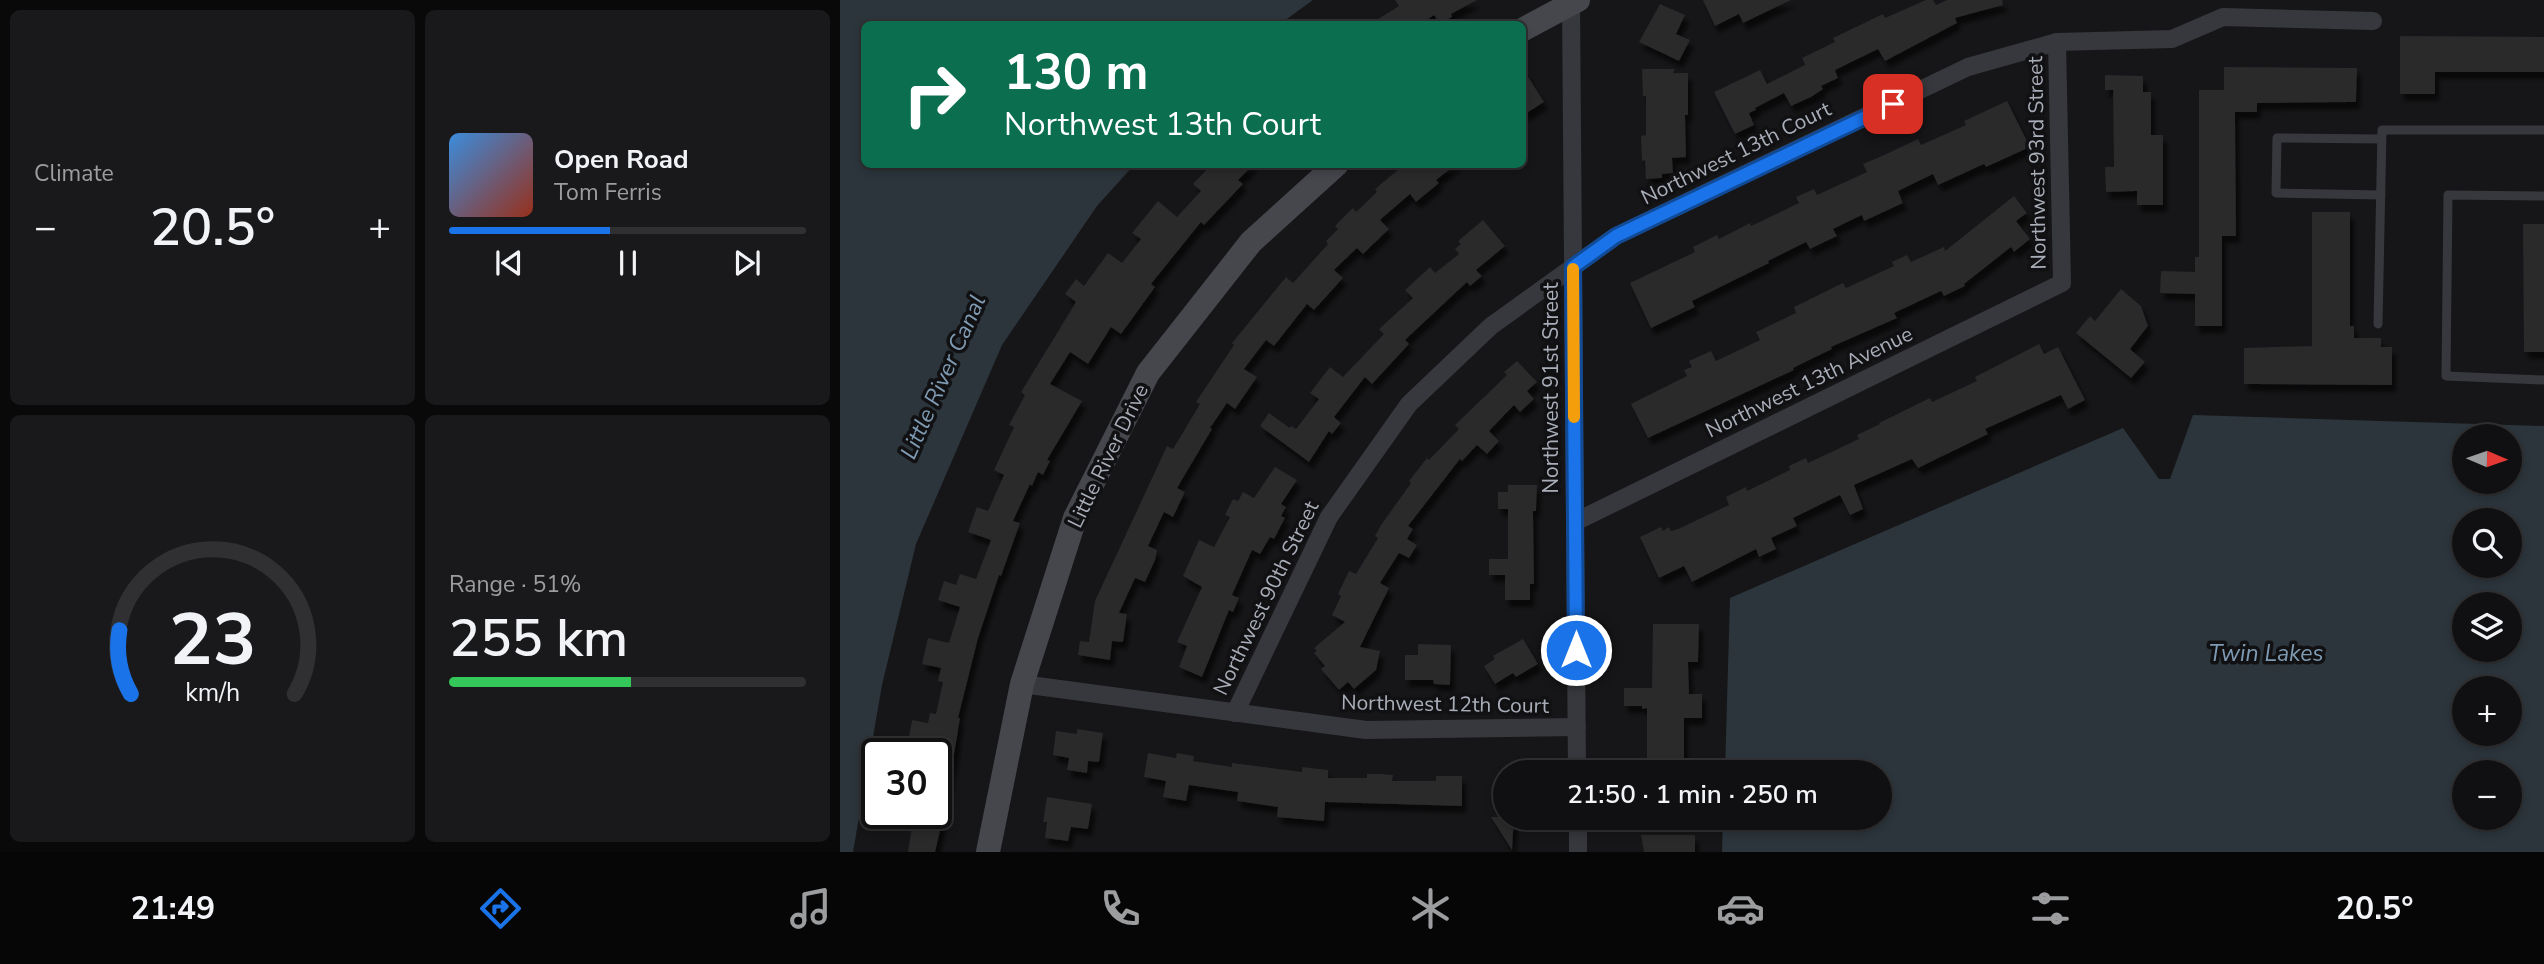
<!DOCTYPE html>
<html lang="en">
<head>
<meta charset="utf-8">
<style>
	:root { --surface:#101012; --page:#19191b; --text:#f1f3f6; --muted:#9c9d9f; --line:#303032; --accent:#1a73e8 }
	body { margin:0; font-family:"Nunito Sans",sans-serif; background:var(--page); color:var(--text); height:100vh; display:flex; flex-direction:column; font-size:26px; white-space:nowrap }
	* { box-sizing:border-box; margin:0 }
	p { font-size:23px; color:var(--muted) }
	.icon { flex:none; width:38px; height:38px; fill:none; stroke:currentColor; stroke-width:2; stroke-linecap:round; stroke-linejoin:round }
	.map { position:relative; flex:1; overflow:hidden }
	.sheet { display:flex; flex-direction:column; gap:10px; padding:10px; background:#09090a; width:840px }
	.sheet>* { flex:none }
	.hud { position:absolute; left:21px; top:21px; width:665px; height:147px; border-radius:10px; box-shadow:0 4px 10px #0003,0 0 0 2px var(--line); background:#0b6e4f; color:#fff; overflow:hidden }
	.needle { width:46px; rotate:92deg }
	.tools { position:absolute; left:1612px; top:424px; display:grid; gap:14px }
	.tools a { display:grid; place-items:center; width:70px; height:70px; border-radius:50%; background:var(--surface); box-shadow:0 4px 10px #0003,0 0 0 2px var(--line); font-size:35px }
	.speed { position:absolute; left:21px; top:738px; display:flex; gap:14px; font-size:35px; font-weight:700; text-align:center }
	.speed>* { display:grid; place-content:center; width:91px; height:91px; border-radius:50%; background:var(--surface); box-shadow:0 4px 10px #0003,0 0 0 2px var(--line); line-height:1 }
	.speed .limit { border:4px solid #111; border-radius:10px; background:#fff; color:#111 }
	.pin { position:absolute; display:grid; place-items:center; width:60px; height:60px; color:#fff; margin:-30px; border-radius:14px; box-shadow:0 4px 10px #0006 }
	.me { position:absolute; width:77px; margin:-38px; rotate:0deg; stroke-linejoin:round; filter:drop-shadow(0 0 5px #0008) }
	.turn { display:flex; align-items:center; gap:24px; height:147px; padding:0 28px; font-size:32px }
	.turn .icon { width:91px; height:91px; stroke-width:2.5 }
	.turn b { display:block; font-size:49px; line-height:60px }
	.big { font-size:52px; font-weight:600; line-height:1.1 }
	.sheet .widget { flex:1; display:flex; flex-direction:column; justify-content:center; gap:10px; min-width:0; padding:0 24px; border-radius:10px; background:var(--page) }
	.sheet .dial { align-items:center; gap:0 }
	.dial svg { height:182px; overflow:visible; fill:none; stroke:var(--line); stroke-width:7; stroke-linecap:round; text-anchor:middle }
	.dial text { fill:var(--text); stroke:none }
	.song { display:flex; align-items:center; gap:21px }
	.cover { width:84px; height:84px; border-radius:10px; background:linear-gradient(135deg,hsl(210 70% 55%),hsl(10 70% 35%)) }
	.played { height:7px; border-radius:4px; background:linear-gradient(90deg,var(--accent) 45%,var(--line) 45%) }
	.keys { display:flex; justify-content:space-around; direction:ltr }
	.heat { display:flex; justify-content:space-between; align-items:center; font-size:38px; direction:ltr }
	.charge { height:10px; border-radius:5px; background:linear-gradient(90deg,#34c759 51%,var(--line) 0) }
	.sheet .tiles { flex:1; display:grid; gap:10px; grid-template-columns:repeat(2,1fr) }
	.trip { position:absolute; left:653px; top:760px; width:399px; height:70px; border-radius:35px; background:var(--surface); box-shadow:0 4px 10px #0003,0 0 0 2px var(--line); font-weight:600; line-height:70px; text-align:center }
	.dock { display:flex; height:112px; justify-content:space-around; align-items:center; background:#060607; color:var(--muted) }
	.dock .icon { width:49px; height:49px }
	.dock .active { color:var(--accent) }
	.dock b { font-size:32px; color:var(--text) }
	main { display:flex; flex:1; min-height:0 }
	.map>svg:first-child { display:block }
</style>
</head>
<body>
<main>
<section class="sheet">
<div class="tiles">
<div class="widget"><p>Climate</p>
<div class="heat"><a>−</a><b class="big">20.5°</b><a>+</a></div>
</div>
<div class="widget">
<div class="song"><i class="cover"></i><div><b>Open Road</b><p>Tom Ferris</p></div></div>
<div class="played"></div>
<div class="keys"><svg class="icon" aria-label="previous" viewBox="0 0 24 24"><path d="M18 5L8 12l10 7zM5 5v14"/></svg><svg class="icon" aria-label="pause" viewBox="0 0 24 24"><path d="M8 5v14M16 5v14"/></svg><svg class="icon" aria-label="next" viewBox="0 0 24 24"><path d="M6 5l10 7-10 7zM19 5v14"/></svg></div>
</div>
<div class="widget dial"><svg viewBox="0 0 100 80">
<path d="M14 69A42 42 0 1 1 86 69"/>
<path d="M14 69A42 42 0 0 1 9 41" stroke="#1a73e8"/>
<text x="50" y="56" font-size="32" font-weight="700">23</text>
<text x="50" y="72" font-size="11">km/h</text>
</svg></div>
<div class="widget"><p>Range · 51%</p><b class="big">255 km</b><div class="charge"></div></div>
</div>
</section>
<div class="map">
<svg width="1704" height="852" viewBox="0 0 1704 852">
	<defs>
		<filter id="shadow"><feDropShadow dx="4" dy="7" stdDeviation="2" flood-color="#0009"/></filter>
	</defs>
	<rect width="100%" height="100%" fill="#161618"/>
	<g fill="#2c353c" fill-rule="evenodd">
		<path d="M0,0H473L440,24H24V164L294,165L257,206L162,345L76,544L42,685L13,852H0Z"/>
		<path d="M1353,415L1704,426V852H882L883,817H1040V772H885L890,598L1283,428L1319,479H1330ZM1624,436H1670V481H1624ZM1624,520H1670V565H1624ZM1624,604H1670V649H1624ZM1624,688H1670V733H1624ZM1624,772H1670V817H1624Z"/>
	</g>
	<g fill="#29292c" filter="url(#shadow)">
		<path d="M555,0H637L611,14L612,17L600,24L594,15L581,24H530L559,6Z"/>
		<path d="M863,0H951L903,23L899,14L875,26Z"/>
		<path d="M1086,0H1093L1096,5L1107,0H1162L1163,5L1115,18L1117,23L1045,61L1038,49L995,70L998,78L981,86L983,89L971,97L951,106L944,93L915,108L916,110L909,113L914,125L895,134L874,92L920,70L927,84L965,65L962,58L995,42L993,38L1043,14L1045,18Z"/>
		<path d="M820,4L845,15L836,34L850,40L839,61L799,42Z"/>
		<path d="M1560,36L1704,37V72H1595V94H1560Z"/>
		<path d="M682,67L704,102L682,116Z"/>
		<path d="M1384,67L1517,68L1516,102L1417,103V112H1395L1396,236H1382V326H1355V294L1320,293L1321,271L1355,272V257H1359V90H1384Z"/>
		<path d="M802,69H835L833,73H848V115H845L846,157L832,158L833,173L822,174V178L806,179L805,160L802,161L801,136L806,135V96H803Z"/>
		<path d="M1265,75L1303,76V92H1311V135H1323V205H1297V191L1266,192L1265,167H1274L1273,90H1265Z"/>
		<path d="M1167,101L1190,147L1146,167L1144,164L1098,185L1093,174L1058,191L1063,203L1024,221L1022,215L993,229L997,236L970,249L966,242L928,261L929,263L852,301L855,307L811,328L790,283L855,252L853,247L877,235L879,239L910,223L911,226L959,203L956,197L974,189L977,195L1027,172L1023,164L1042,156L1078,139L1081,145L1126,125L1124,121Z"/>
		<path d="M372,164H414L398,180L403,184L364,225L361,222L311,284L315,287L281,334L271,327L248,364L230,352L210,384L242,401L207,460L210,461L203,475L198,472L192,486L190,484L173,521L180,523L161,576L159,575L138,638L118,718H120L106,804L96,803V754H66L72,720L88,723L90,713L96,714L103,682L98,681L101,668L82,664L88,638L109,643L120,607L98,600L104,581L116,585L120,574L136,579L151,540L128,532L137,507L148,511L164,475L154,470L174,427L169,425L185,395L181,392L236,302L225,294L236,279L244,286L268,253L282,263L301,239L292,233L318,201L337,217L361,191L353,184Z"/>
		<path d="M565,164H617L596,180L599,183L576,202L570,194L540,220L549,229L523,254L517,248L494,270L503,278L474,310L467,304L434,346L426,340L404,369L417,377L395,409L387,403L370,428L372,429L337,488L345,492L333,517L324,512L308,546L317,550L315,560L305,582L295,578L279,613L287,614L283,642L272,641L270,660L238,655L240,641L249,642L255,601L327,446L333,449L360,404L356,402L394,345L392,343L446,277L453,283L488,244L486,241L498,229L495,226L513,208L516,212L537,192L535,189Z"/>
		<path d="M1174,196L1187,213L1176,221L1190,239L1174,252L1171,247L1124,284L1125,286L1104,296L1101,291L1054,313L1057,318L991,347L992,349L953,368L954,370L808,438L791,404L847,376L844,370L852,367L849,361L871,351L876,361L920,340L916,332L956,313L954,307L1003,283L1006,288L1054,266L1052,262L1067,255L1071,262L1104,247L1105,251Z"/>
		<path d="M1472,212H1510V326H1514V338H1541V347H1552V385L1404,384V348L1472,346Z"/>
		<path d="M643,220L665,246L636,270L642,276L630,286L627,282L565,340L569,344L532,384L525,377L494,417L501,423L492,434L489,431L469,462L420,426L429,413L450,428L451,426L456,429L479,399L470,393L490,367L503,377L544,334L539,329L573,298L565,290L590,267L595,273L619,254L615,249L621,244L618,241Z"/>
		<path d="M1683,224H1704V352H1684Z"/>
		<path d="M1281,289L1301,306L1308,326L1290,349L1305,362L1291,378L1236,333L1250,316L1255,321Z"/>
		<path d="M1199,344L1204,354L1218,347L1245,400L1228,409L1221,395L1145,429L1148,434L1078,468L1072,459L1014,485L1023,509L1010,515L1000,495L953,518L957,526L931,538L936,549L919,557L916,549L852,582L844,566L819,578L800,537L821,527L823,531L829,527L831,531L838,529L889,505L886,497L906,487L907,491L950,470L949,466L966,458L968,463L1019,439L1017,435L1040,424L1039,423L1090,398L1092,402L1137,381L1135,377Z"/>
		<path d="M677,361L697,382L687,391L694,399L680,412L674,405L649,431L659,441L647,454L637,445L622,461L620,459L568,526L573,529L567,539L577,545L569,558L559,553L540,583L549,588L520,647L540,651L536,670L514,689L508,682L499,690L481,669L485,666L474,653L477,651L474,648L505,622L492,615L501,596L498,594L509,571L516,574L538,538L535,536L541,525L571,483L569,481L587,458L589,460L619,429L615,425L667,375L664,372Z"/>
		<path d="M435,467L457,480L441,504L446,507L441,516L445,518L434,539L430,537L420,554L412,550L392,595L399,598L393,612L389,610L362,677L339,667L347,646L337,642L362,587L343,576L359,540L374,547L390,517L385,515L393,499L398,501L403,492L414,498Z"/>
		<path d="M668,485H697L696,511H693L694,584H690V600H665V575H649V559H668V509H658V492H668Z"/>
		<path d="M813,624H859L858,662H848L849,694H862V718H844V772H807V708L802,709V706H784V688H812Z"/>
		<path d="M683,639L698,664L676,677L673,673L655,684L644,666L655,659L653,656Z"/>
		<path d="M578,644L611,645L610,685L594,684L593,680H565V655H578Z"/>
		<path d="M237,729L263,733L259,762L248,761L247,773L227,770L229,758L213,755L216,731L237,734Z"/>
		<path d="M308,753L336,758L337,753L354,756L353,761L392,767V763L462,772V767L488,770V778H527V774H540L553,775L552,781H596V776H622V806L485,802L484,821L437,817L438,807L397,801L398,792L349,785L346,801L323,797L326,781L304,777Z"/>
		<path d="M207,797L252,804L248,829L231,827L228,841L205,838L207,822H203Z"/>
		<path d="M74,814H104L95,852H68Z"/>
		<path d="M651,817H674L672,850Z"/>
		<path d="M801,835H855V852H804Z"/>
	</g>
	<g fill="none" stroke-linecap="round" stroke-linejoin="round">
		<g stroke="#37383d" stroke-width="9">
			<path d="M1541,195L1436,193L1437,138L1541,139"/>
			<path d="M1704,196L1608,195L1606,376L1704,380"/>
			<path d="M1538,324L1542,130H1704"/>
		</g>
		<g stroke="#37383d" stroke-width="18">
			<path d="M731,3L737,772"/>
			<path d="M735,522L1222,283L1217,42"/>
			<path d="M182,684L526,730L737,727"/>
			<path d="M395,713L489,517L569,404L651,326L776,236L1128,67L1217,42L1332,39L1383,17L1533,21"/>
			<path d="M738,817V852"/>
		</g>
		<g stroke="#45474d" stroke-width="24">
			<path d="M682,30L738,0"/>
			<path d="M148,852L182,684L235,518L308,373L411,242L497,164"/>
		</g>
	</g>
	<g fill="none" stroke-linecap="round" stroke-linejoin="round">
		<defs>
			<path id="route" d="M736,650L733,267L776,236L1053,104"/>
		</defs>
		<use href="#route" stroke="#114b97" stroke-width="18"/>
		<use href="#route" stroke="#1a73e8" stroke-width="12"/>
		<path stroke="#f59e0b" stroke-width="12" d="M733,269L734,417"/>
	</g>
	<g text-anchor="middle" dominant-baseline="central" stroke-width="7" stroke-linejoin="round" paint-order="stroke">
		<g font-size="21" fill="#a8adb8" stroke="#111113">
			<text transform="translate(896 153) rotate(-26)">Northwest 13th Court</text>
			<text transform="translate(1197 163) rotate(-91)">Northwest 93rd Street</text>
			<text transform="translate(969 382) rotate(-26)">Northwest 13th Avenue</text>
			<text transform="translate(711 388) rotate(-90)">Northwest 91st Street</text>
			<text transform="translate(268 456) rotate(-64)">Little River Drive</text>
			<text transform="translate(426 598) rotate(-64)">Northwest 90th Street</text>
			<text transform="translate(605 704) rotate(1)">Northwest 12th Court</text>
		</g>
		<g font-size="23" font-style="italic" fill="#7f9bb3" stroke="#111113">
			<text transform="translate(103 377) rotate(-66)">Little River Canal</text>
			<text x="1426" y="653">Twin Lakes</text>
		</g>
	</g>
</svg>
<div class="tools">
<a><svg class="needle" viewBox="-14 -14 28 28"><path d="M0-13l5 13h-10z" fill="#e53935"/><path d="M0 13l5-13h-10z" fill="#9c9d9f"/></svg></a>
<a><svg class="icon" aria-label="search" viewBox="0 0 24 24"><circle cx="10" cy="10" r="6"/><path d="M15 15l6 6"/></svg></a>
<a><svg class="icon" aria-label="layers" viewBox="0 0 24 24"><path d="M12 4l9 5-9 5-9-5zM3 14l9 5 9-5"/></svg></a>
<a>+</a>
<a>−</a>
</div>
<div class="speed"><div class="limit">30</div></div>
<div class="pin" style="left:1053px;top:104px;background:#d93025"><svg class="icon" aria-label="arrive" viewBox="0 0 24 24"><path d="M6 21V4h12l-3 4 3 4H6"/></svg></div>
<svg class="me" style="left:736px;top:650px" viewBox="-20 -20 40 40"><circle r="17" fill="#1a73e8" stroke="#fff" stroke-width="3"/><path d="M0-11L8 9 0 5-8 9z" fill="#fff"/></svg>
<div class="trip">21:50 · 1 min · 250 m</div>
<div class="hud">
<div class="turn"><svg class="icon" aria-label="right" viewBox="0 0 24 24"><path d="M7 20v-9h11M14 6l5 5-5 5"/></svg><div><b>130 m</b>Northwest 13th Court</div></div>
</div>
</div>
</main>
<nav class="dock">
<b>21:49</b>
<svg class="icon active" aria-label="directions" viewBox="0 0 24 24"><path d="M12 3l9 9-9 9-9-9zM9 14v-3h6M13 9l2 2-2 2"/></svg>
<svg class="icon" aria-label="music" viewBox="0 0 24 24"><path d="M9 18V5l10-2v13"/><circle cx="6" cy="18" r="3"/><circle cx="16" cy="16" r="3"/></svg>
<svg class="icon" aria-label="phone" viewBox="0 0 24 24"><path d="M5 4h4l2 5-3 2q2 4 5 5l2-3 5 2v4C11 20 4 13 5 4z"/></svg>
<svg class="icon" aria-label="climate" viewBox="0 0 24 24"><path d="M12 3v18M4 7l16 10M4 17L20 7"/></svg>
<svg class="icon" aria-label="car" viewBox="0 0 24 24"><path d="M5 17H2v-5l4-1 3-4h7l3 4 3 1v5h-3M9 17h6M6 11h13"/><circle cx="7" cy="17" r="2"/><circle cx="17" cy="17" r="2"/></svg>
<svg class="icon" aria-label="filters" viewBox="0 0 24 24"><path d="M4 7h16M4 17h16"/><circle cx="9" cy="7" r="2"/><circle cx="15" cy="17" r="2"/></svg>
<b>20.5°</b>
</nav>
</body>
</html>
